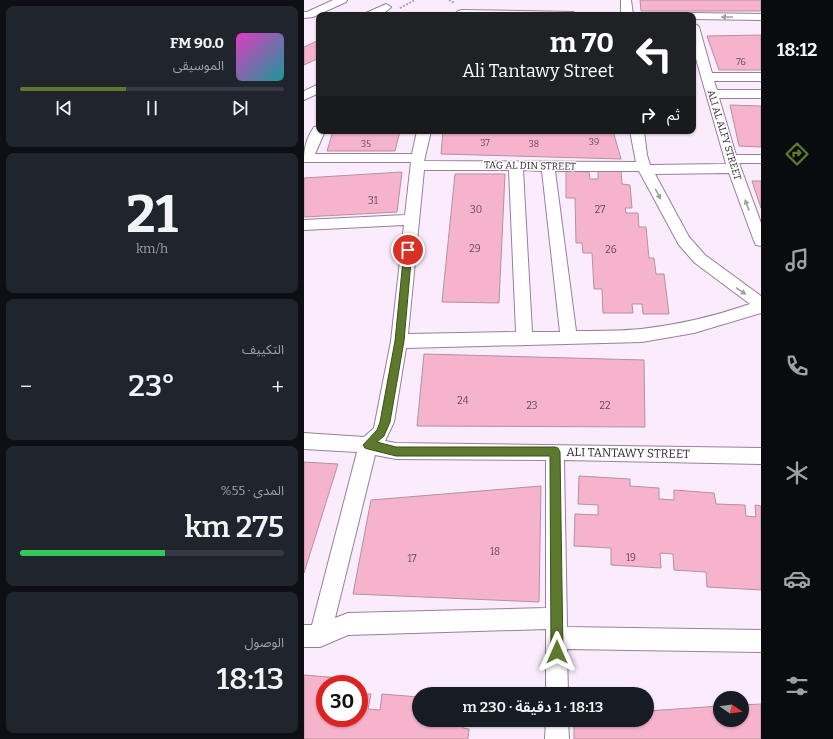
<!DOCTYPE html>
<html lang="ar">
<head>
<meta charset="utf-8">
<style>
	:root { --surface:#171b24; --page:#20242c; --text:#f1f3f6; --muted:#9ea1a6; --line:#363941; --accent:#5c792e }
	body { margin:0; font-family:Bitter,"Noto Sans Arabic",serif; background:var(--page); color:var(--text); direction:rtl; height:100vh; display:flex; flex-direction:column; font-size:15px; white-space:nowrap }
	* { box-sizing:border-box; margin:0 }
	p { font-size:13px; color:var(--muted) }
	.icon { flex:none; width:22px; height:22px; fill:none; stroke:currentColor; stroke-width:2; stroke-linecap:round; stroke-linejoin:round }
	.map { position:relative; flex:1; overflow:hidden; direction:ltr }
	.details { display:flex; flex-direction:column; gap:6px; padding:6px; background:#0d0f14; width:304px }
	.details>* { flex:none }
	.hud { position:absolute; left:12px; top:12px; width:380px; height:122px; border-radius:8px; box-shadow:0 1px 3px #0004; direction:rtl; background:#202124; color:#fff; overflow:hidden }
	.needle { width:26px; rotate:103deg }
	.tools { position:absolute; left:409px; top:691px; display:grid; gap:8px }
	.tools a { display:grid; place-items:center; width:36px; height:36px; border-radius:50%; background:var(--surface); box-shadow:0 1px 3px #0004; font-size:20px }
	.speed { position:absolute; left:12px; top:675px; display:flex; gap:8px; font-size:20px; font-weight:700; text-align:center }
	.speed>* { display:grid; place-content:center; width:52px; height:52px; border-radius:50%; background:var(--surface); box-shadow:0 1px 3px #0004; line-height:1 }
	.speed .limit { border:6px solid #d22; background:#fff; color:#111 }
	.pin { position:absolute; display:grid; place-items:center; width:34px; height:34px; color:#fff; margin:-17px; border:2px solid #fff; border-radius:50%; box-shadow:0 1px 4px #0007 }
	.me { position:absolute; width:44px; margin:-22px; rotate:0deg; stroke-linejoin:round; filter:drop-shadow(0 0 3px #0008) }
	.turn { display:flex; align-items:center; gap:14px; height:84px; padding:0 16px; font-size:18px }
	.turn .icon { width:52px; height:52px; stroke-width:2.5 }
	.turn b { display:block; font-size:28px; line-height:34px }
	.then { display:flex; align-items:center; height:38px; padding:0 16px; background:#0003; gap:8px; font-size:15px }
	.big { font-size:30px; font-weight:600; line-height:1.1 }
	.details .widget { flex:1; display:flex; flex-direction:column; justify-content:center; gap:6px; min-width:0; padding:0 14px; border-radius:8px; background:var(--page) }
	.details .dial { align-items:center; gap:0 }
	.dial b { font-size:52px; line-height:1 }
	.song { display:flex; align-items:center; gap:12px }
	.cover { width:48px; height:48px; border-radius:6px; background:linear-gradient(135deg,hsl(310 70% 55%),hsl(180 70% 35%)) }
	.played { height:4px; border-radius:2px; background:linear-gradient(90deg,var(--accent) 40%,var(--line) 40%) }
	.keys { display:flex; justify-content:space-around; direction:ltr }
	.heat { display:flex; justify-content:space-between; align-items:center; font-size:22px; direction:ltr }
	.charge { height:6px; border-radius:3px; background:linear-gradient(90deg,#34c759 55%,var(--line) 0) }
	.trip { position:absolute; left:108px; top:687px; width:242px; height:40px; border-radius:20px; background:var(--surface); box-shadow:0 1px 3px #0004; font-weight:600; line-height:40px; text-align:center; direction:rtl }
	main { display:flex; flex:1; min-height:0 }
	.menu { display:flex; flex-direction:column; width:72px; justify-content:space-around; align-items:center; background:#090b0e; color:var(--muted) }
	.menu .icon { width:28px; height:28px }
	.menu .active { color:var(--accent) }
	.menu b { font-size:18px; color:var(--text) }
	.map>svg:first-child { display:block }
</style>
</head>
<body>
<main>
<nav class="menu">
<b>18:12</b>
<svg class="icon active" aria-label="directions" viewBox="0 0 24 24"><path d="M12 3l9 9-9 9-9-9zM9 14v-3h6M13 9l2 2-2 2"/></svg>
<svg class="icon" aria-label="music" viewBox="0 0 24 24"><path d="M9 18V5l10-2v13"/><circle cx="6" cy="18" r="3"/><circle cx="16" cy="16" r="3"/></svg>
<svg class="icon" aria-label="phone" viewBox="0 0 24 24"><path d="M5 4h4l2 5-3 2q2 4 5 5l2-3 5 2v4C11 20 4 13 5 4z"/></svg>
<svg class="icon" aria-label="climate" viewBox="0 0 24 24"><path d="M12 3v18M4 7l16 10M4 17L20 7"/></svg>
<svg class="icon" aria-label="car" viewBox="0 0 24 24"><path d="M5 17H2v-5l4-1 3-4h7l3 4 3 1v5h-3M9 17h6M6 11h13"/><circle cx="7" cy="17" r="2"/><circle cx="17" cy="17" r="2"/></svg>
<svg class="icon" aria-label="filters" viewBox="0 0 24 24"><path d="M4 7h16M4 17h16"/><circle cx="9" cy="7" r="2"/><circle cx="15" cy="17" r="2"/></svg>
</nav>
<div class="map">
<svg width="457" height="739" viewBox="0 0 457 739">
	<rect width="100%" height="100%" fill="#fbecfd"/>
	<g fill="#f6b3cc" stroke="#b5919d">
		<path d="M336,0H457V11H337Z"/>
		<path d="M457,35V70H415L403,36Z"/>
		<path d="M15,40V58L0,65V47Z"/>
		<path d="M426,105L457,106V147L435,146Z"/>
		<path d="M29,131H96L91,151H23Z"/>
		<path d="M139,131H309L317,159L137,154Z"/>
		<path d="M262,171L285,172L286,179H294V171H317L318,184L326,185L328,208H321L322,213H334L335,227H342L345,258H350L352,274H360L365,314H339L338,304H328L329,313H299L298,289H290L288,253H279L278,243H272L271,198H262Z"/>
		<path d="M98,172L93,212L0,217V178Z"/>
		<path d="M151,174H201L195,303L138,302Z"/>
		<path d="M448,181H457V208Z"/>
		<path d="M120,354L340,360L341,427L113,426Z"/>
		<path d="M0,462L34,464L0,573Z"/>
		<path d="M275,476L326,479V486L355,488V499L370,500V490L410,493L412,504L441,505L442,516L452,517L451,505L457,506V590L403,587L402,572L370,570L369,554L356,553L357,568L307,565V548L270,546L271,514L294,515V505L274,504Z"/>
		<path d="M237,486L235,602L49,594L67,500Z"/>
		<path d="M0,675L36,678L35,684H21V718H55V694H67L64,709L76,710L78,694L115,697V720H160L159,728L165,729L164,739H0Z"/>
		<path d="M457,704V739H270V720H343V711L416,706V720H438V705Z"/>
	</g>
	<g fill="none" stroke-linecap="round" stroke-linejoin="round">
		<defs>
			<g id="minor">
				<path d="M29,0H43L42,2L9,17L0,18V12H3Z"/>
				<path d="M317,0H327L329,15H317Z"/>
				<path d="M82,4L87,7C80,15 71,15 60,15L62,13Z"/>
				<path d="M158,10L269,12L275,15H154L152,13L154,11Z"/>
				<path d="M389,13L457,14V20L389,19V15H384Z"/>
				<path d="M389,24L393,25L395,27L408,73H457V81H410L413,90H457V98H415L432,155H457V163H435L457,223V246L452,245L450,241L425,173L351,174L385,237L401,255L457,296V313L390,333L338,342L102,348L90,422L81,441L92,443L457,448V464L260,460L263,627L457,630V652L263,649L264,694H242V629L44,635L16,647H0V625H8L53,452L0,449V433L60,437L70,428L87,341L100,225L0,230V220L101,215L107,162H0C0,148 2,139 10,127L15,126V131H21L11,154H108L113,131H127L120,161L332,162L326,131H340L343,155L346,165L422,164L389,48ZM120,170H205L212,332L104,334ZM219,170L238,171L256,332H228ZM251,171H335L375,245L391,263L446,304C411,316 374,325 337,329C316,331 294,331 272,331ZM71,455L92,459L242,460V608L44,613L31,618Z"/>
				<path d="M15,84V93L0,100V91Z"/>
				<path d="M242,720H264L265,739H241Z"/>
			</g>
		</defs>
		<use href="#minor" stroke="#97809a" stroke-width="2"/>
		<g stroke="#afa2b1" stroke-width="2" stroke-dasharray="2 1.5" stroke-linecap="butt">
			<path d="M145,0L151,3"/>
			<path d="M96,8L111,0"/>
		</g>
		<use href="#minor" fill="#fff" fill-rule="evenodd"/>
	</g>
	<defs><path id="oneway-solid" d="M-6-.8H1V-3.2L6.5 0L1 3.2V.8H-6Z"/></defs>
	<g fill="#a39ea3">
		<use href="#oneway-solid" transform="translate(423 17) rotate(-180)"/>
		<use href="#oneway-solid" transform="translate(354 194) rotate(62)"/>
		<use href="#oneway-solid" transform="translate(443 205) rotate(-110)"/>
		<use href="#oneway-solid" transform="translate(437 291) rotate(34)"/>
	</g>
	<path fill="#5c792e" stroke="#3c4f1e" d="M104,247L108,250L100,341L86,422L80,436L73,442L92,447H251L254,448L256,452L259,652L257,656L253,658L249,656L247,652L246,456H92L64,449L61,448L59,445L73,430L76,422L91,341L100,250Z"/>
	<g text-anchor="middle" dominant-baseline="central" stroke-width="3" stroke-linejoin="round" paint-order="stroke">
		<g font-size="9" fill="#634b59">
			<text x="437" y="62">76</text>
			<text x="290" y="142">39</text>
			<text x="181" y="143">37</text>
			<text x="62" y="144">35</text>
			<text x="230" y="144">38</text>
		</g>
		<g font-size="10" fill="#322833" stroke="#fff">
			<text transform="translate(420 135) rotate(73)">ALI AL ALFY STREET</text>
			<text transform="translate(226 166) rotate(1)">TAG AL DIN STREET</text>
		</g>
		<g font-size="10" fill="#634b59">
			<text x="69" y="201">31</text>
			<text x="172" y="210">30</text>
			<text x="296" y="210">27</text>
			<text x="171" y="249">29</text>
			<text x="307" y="250">26</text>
			<text x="159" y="401">24</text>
			<text x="228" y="406">23</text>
			<text x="301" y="406">22</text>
			<text x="191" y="552">18</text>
			<text x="327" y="558">19</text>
			<text x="108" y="559">17</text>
		</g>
		<g font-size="12" fill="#322833" stroke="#fff">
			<text transform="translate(324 453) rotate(1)">ALI TANTAWY STREET</text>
		</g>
	</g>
</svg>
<div class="tools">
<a><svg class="needle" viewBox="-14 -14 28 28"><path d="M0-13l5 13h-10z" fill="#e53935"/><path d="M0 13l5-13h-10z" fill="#9ea1a6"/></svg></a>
</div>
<div class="speed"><div class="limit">30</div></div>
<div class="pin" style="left:104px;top:250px;background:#d93025"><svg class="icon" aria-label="arrive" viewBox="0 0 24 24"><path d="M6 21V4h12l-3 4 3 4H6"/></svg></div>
<svg class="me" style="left:253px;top:652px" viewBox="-20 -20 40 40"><path d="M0-17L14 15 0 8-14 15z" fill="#5c792e" stroke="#fff" stroke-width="4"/></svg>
<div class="trip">18:13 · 1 دقيقة · 230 m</div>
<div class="hud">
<div class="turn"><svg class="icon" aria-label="left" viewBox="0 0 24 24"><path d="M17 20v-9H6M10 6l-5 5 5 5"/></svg><div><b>70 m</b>Ali Tantawy Street</div></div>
<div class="then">ثم<svg class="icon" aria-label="right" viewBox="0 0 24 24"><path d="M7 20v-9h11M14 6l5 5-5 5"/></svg></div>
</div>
</div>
<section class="details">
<div class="widget">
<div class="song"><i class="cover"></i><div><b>90.0 FM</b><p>الموسيقى</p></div></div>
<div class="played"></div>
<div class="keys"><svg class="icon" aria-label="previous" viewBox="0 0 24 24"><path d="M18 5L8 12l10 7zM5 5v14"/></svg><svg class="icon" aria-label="pause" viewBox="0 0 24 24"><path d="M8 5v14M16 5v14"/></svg><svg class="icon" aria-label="next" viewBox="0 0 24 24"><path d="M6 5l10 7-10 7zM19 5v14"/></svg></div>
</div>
<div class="widget dial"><b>21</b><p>km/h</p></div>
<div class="widget"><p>التكييف</p>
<div class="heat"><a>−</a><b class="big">23°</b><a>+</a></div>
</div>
<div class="widget"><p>المدى · 55%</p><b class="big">275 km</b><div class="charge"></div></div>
<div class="widget"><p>الوصول</p><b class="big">18:13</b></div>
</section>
</main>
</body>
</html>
